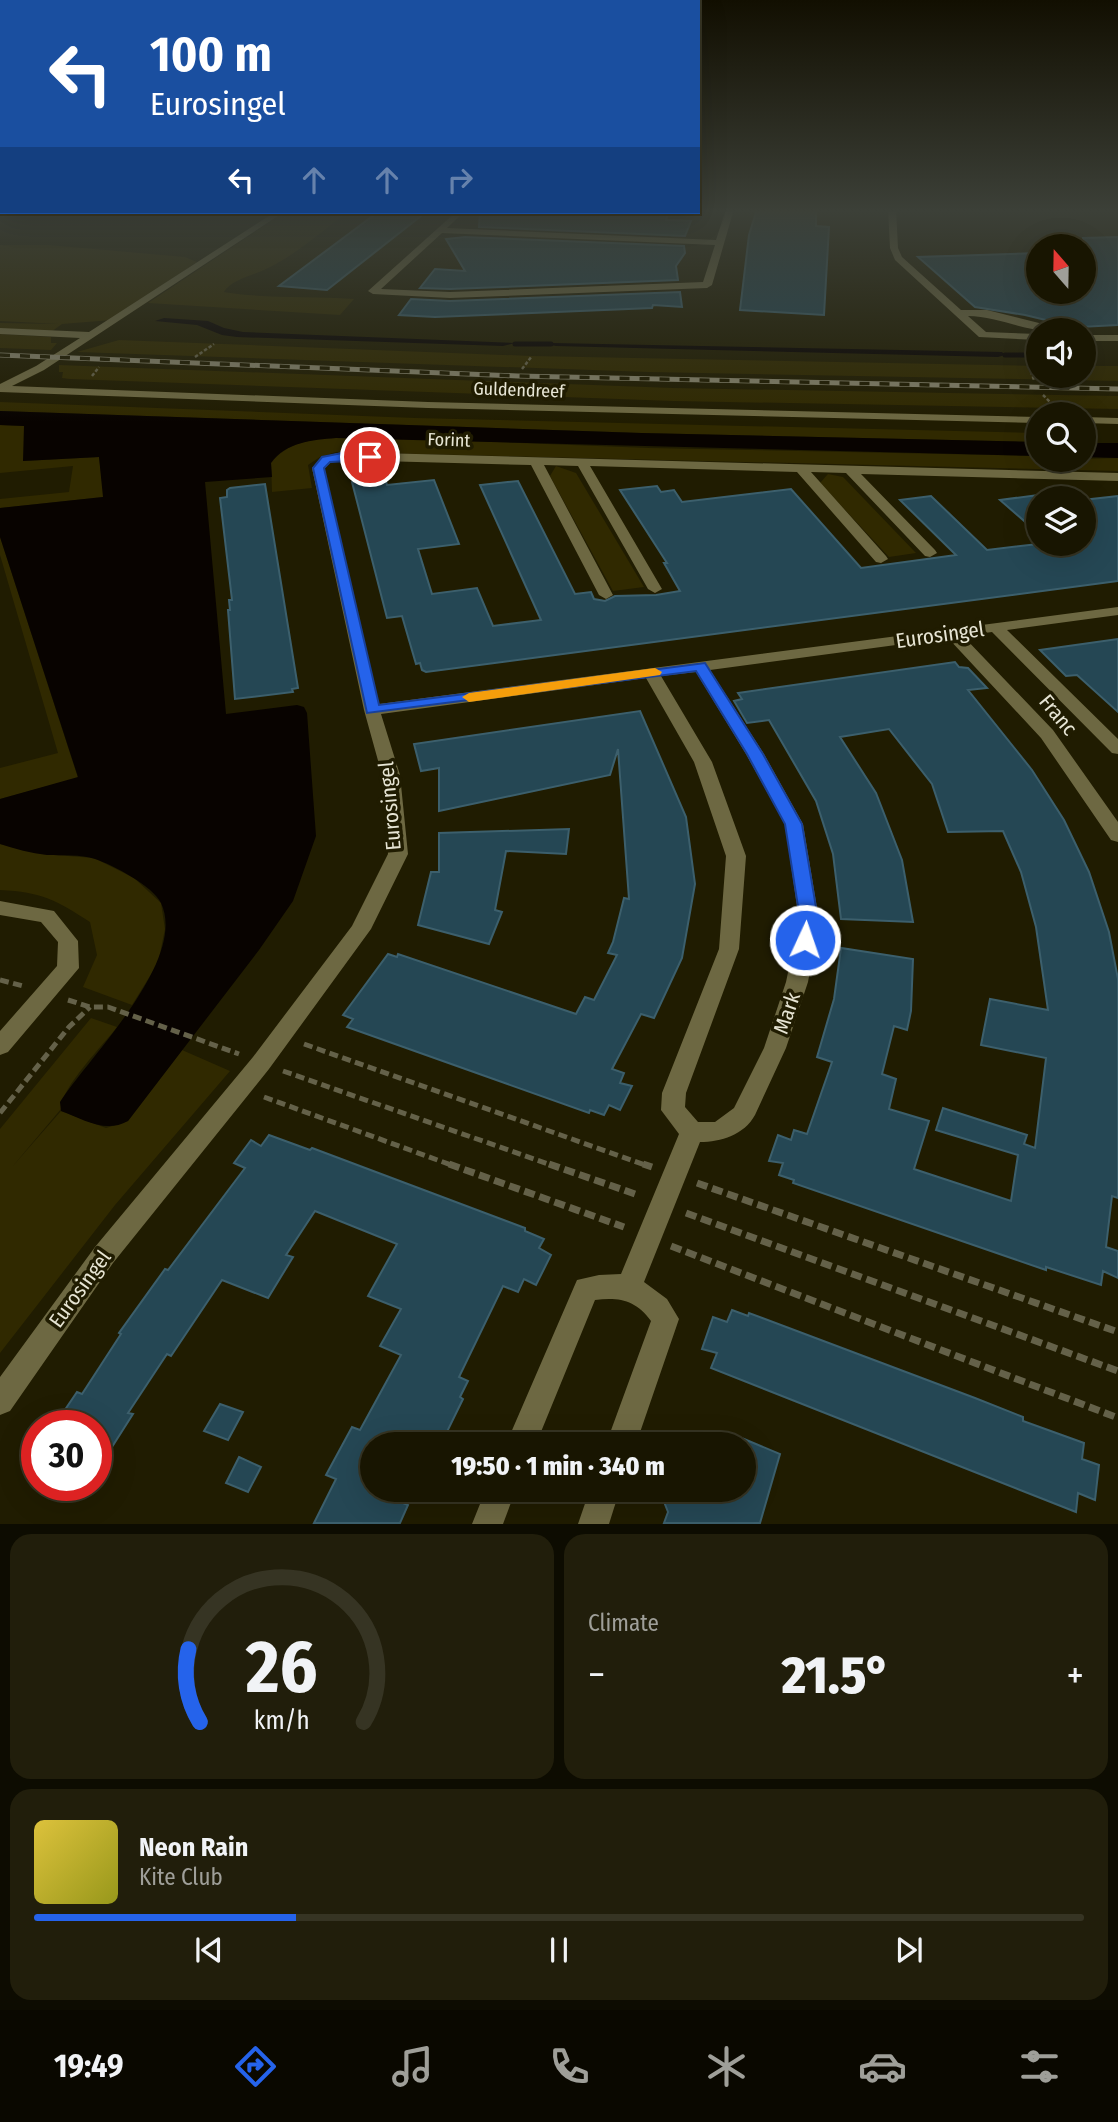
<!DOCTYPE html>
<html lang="en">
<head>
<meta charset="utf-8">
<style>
	:root { --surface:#181501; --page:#211e0b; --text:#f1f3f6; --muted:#9f9f99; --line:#363423; --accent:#2563eb }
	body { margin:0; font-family:"Fira Sans Condensed",sans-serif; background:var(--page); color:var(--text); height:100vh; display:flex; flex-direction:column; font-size:26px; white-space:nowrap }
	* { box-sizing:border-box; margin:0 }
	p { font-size:23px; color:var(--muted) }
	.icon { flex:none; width:38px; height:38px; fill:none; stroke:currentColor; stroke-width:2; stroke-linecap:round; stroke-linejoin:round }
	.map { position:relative; height:1524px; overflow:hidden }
	.sheet { display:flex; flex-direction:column; gap:10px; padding:10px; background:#0d0c01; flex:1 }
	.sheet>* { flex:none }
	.hud { position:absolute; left:0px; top:0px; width:700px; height:214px; box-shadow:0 7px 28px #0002,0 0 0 2px var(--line); background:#1a4fa0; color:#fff; overflow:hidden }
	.needle { width:46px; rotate:340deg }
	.tools { position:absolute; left:1026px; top:234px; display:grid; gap:14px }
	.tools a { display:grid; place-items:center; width:70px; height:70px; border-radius:50%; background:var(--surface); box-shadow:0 7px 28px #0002,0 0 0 2px var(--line); font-size:35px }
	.speed { position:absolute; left:21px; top:1410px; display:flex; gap:14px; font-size:35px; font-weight:700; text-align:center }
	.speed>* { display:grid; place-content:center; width:91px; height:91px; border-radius:50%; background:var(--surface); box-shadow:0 7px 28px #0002,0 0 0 2px var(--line); line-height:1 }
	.speed .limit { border:10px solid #d22; background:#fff; color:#111 }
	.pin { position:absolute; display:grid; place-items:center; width:60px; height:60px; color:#fff; margin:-30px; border:4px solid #fff; border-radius:50%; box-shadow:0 2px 7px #0007 }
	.me { position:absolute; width:77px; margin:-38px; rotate:3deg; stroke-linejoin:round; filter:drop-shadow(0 0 5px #0008) }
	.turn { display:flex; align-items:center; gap:24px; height:147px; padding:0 35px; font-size:32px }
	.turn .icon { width:91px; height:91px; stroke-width:2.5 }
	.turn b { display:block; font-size:49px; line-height:60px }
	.lanes { display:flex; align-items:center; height:66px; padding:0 35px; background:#0003; justify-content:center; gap:35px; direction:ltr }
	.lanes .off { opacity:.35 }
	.big { font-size:52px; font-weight:800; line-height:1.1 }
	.sheet .tile { flex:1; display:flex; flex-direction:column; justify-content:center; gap:10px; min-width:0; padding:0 24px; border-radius:21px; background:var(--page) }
	.sheet .dial { align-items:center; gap:0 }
	.dial svg { height:182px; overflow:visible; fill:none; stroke:var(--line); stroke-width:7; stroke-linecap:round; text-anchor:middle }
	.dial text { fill:var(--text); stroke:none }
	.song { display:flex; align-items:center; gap:21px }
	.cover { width:84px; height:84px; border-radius:10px; background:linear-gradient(135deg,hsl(50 70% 55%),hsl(60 70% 35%)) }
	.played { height:7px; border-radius:4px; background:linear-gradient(90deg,var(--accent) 25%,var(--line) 25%) }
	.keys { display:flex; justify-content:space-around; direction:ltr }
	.heat { display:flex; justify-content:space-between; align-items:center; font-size:38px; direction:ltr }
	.sheet .tiles { flex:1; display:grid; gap:10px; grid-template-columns:1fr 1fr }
	.tile:last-child { grid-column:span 2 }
	.trip { position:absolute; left:360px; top:1432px; width:396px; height:70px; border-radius:35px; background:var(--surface); box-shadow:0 7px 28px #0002,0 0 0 2px var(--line); font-weight:800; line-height:70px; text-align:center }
	.tab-bar { display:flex; height:112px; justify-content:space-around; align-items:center; background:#0a0800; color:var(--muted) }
	.tab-bar .icon { width:49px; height:49px }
	.tab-bar .active { color:var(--accent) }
	.tab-bar b { font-size:32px; color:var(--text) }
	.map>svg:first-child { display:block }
</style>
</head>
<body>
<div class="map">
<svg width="1118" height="1524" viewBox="0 0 1118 1524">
	<rect width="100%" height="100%" fill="#201c01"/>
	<g fill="#302900">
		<path d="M285,212H348C322,231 296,255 266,269C254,275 230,280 224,292C267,299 311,296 354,299L340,315L148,303Z"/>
		<path d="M0,245H49L185,257L197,262L112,320L62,324L51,332L0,329V323L59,324L0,321Z"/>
		<path d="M0,334L51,337V343H57L51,350L0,348Z"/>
		<path d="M119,340L532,356L1038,366V376H1083V366H1118V381L648,372L77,352Z"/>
		<path d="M59,365L673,388L1118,396V409L673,401L70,379L62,378L63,372H59Z"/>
		<path d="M0,402L415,418L1038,433V442L641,433L0,411Z"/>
		<path d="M0,425L24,426V461L99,457L104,497L0,508V499L69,492L73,466L0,473Z"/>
		<path d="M368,437L649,448L1038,456V460L1118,458V471L336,452L320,457L308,465L312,488L272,492L271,463C293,434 336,438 368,437Z"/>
		<path d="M556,466L576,473L644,587L613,591L550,476Z"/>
		<path d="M828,474L843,477L916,553L889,557L820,483Z"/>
		<path d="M0,537L78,778L0,799V768L58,753L0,555Z"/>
		<path d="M0,844L42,854L94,858L134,878L161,903L165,929L158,963L132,1005L83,987L97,955L90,922C56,900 42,892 0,890Z"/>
		<path d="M91,1018L117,1027C104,1044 59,1090 61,1109L12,1167L61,1111L106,1128L128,1121L182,1050L230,1071L115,1205L0,1353V1129Z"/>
	</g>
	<g fill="#080300">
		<path d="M164,318L208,321L224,328L243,332L515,343L503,346L237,337L222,335L197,325L155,321Z"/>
		<path d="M552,343L1002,352L1005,355L998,357L556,346L551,345Z"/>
		<path d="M0,411L641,433L1038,442V456L336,438C312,440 286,442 271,463L272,477L205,482L226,714L297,705L304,707L307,713L316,836L293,901L259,950L128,1121C105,1134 83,1119 61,1111L60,1102C89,1057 188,960 161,903C153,886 113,865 95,859C81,854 62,856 47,855C31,853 15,849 0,844V799L78,777L0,537V508L103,497L99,457L23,461L24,426L0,425Z"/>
		<path d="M1083,443H1118V458L1083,457Z"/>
	</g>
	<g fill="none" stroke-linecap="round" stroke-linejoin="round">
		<g stroke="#080300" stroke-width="5">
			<path d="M515,344H551"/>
			<path d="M1005,355H1035"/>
		</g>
	</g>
	<g fill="#254754" stroke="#3c5f6c" stroke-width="2">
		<path d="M757,209H816V226L829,227L824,315L740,310L749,235Z"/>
		<path d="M378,212H426L327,290L279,286Z"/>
		<path d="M480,212H669L666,220L691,221L685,236L479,227Z"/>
		<path d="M465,237L684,246L685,253L676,266L678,280L450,289L420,288L435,269L465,271L446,239Z"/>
		<path d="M1118,237V325L1060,328L1054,322L1025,315L975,307L918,257L1038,253V292H1083V238Z"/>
		<path d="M680,292L682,307L653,305L652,308L435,317L399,315L411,299L450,301Z"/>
		<path d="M385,478L387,485L434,480L459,544L418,549L432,594L477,588L493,626L541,620L480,485L518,481L575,594L591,592L594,599L605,601L615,596L656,595L680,591L664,563H667L620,490L657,486L661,492L674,490L682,502L791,489L861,568L956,555L900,500L931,496L987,550L1038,544H1083V500L1118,496V581L426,672L422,670L420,663L416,664L402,616L387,618L352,482Z"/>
		<path d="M265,484L298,688L292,689L293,692L235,699L228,610H230L229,600H232L220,498L227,497V490L230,488Z"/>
		<path d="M1038,495L1042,499H1038V533L1000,500Z"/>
		<path d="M1118,639V712L1077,675L1066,676L1040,650Z"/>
		<path d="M955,662L959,667L968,668L987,688L968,690L1032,770L1064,820L1089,872L1109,932L1118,979V1198L1112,1196L1106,1247L1118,1251V1278L1103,1271L1101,1285L1046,1267V1270L793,1183L794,1180L779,1175L783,1163L769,1161L778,1135L791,1140L794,1130L807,1134L832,1062L817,1057L834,999L841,948L913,959L911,1011L907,1030L894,1026L882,1074L896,1079L889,1109L929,1121L914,1169L1011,1201L1018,1155L936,1130L943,1108L1027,1135L1024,1144L1035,1148L1046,1058L981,1045L990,999L1048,1010L1036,927L1021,872L1003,831L948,832L932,784L889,729L840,737L876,793L902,860L913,922L841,919L833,854L816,801L769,720L747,723L734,701L742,699L738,693Z"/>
		<path d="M640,711L686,817L695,884L682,958L654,1018L641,1014L612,1069L624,1073L620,1083L632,1086L620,1110L609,1105L604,1115L590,1110L589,1113L347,1027L353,1019L343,1015L388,954L397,957L398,954L576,1014L585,997L594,1000L617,955L608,953L613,942L624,898L629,899L618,749L610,775L439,811V768L421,771L414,744Z"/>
		<path d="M569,829L566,854L506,851L495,910L502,912L489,944L418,925L431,872H439V833Z"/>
		<path d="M269,1135L310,1150L312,1148L525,1228V1231L544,1239L539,1248L551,1255L536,1285L524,1279L518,1292L503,1286L459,1377L468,1381L460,1397L463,1399L441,1444H373V1491L408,1505L400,1523H314L336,1479L326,1475L352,1427L360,1430L401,1355L380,1346L401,1309L368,1296L397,1244L315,1211L286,1255L293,1257L268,1298L222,1280L171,1356L167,1354L128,1413L133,1414L96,1472V1426H54L77,1392L82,1394L121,1334L119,1333L165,1269L168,1270L245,1168L234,1163L251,1140L261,1146Z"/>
		<path d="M732,1310L748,1316L749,1313L975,1398L1023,1417V1421L1084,1443L1082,1459L1099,1465L1095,1500L1078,1493L1076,1512L711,1368L717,1353L702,1349L713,1317L727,1322Z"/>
		<path d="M220,1404L243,1412L228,1440L204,1431Z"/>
		<path d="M744,1439L780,1454L760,1523H664L668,1512L659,1489H744Z"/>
		<path d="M239,1457L261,1467L248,1492L226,1483Z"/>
	</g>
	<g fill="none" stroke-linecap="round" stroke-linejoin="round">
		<g stroke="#646149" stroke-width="2.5" stroke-dasharray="3.5 2" stroke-linecap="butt">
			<path d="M195,357L214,344"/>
			<path d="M1029,366L1034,380"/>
			<path d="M522,369L532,356"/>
			<path d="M92,376L99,367"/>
			<path d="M1043,395L1057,409"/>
		</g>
		<g stroke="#646149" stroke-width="5" stroke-dasharray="9 4.5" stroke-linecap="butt">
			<path d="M0,980L23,986"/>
			<path d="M68,1000L90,1007H108L239,1054"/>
			<path d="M304,1044L648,1166"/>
			<path d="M283,1071L554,1166"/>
			<path d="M264,1097L454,1166"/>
			<path d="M0,1113L69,1027L90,1007"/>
		</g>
		<g stroke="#646149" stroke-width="7" stroke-dasharray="11 5" stroke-linecap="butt">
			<path d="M449,1164L624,1227"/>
			<path d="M549,1164L638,1195"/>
			<path d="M643,1164L652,1167"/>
			<path d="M697,1183L1118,1332"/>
			<path d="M686,1213L1118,1371"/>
			<path d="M671,1246L1118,1418"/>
		</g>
		<g fill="#6d6842" fill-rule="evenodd">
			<path d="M726,209H734L712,285L707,288L450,298L373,294L368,291L456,212H464L447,228L716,240ZM442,233L715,245L703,282L450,292L381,289Z"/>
			<path d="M888,209H896L898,248L902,257L961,310H987L1047,325L1051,331C1024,331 996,316 968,316L986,332L1038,334V340L979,337L895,260L890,248Z"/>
			<path d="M275,212H284L44,370L12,386L428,402L1038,417V423L428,408L0,392V384L36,366L80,338L0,334V328L89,332Z"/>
			<rect x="1083" y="335" width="35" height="6"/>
			<path d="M1083,417L1118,418V424L1083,423Z"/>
			<path d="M342,452L1118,473V481L861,474L935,550L937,553L930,557L925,556L846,473L811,472L886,556L888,559L881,563L876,562L797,472L590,466L662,589L655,593L648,589L578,466L544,465L613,595L606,599L599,595L531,465L342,460L330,463L324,469L379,704L1118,607V615L1007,630L1118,739V754L1112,753L992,632L963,636L1053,730L1118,822V842L1111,840L1041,738L948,638L710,670L764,754L803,824L819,920L808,982L786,1048L755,1115C744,1135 721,1142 700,1142L644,1282L667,1299L679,1319L636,1444H606L651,1321C636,1300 619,1297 595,1300L536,1444H506L577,1280L599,1275L621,1274L679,1134L661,1110L662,1093L719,949L726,856L694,762L646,678L381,714L400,775L408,854L371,929L269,1069L113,1263L10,1411L0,1415V1377L95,1247L253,1057L352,926L388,854L382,775L364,710L312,468L322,457ZM696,672L746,754L785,824L799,920L786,982L764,1048L734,1108L715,1122H698L685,1107L686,1093L739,949L746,856L712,762L661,676Z"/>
			<path d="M0,901L54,911L78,941L79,968L8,1052L0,1055V1031L57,966L58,942L41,922L0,915Z"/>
			<path d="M486,1489H516L503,1524H472Z"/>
			<path d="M590,1489H620L609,1524H578Z"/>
		</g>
		<defs>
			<path id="rail" d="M0,355L518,376L1118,389"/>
		</defs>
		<use href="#rail" stroke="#827f68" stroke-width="5"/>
		<use href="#rail" stroke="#201c01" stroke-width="3.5" stroke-dasharray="10" stroke-linecap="butt"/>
	</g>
	<linearGradient id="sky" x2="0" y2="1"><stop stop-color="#120f01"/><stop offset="0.5" stop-color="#3c4038"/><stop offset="1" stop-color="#3c4038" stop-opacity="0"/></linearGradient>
	<rect width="1118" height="422" fill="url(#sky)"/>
	<path fill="#2563eb" stroke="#184099" stroke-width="2" d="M342,453L370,454L376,457L370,460L330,462L324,468L379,705L705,663L763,754L802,824L818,919L812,945H798L796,940L800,919L785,824L747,754L696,671L367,713L313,468L322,457Z"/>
	<path fill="#f59e0b" d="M655,668L662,672L660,675L469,702L462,697L469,693Z"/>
	<g text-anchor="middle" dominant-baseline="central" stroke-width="7" stroke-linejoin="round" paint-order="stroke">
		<g font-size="18" fill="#e7e5d4" stroke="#201c01">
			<text transform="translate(519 390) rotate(2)">Guldendreef</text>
			<text transform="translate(449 440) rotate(2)">Forint</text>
		</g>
		<g font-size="21" fill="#e7e5d4" stroke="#201c01">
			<text transform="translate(940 635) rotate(-8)">Eurosingel</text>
			<text transform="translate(1058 715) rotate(50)">Franc</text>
			<text transform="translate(390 806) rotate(-95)">Eurosingel</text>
			<text transform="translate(787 1013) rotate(-71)">Mark</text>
			<text transform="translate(80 1289) rotate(-54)">Eurosingel</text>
		</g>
	</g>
</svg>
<div class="tools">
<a><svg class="needle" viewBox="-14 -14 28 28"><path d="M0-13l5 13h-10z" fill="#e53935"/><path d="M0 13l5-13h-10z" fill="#9f9f99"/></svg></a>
<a><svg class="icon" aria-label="sound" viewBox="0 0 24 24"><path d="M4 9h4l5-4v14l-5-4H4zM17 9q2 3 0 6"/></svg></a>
<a><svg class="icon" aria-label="search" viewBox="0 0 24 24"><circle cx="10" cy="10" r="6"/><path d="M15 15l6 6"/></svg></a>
<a><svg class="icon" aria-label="layers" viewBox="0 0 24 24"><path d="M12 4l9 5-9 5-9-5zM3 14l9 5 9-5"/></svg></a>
</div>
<div class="speed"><div class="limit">30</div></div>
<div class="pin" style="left:370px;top:457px;background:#d93025"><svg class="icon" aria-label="arrive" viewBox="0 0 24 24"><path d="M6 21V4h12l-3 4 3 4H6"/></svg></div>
<svg class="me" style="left:805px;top:940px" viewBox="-20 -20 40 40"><circle r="17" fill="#2563eb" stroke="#fff" stroke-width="3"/><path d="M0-11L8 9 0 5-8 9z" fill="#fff"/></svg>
<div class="trip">19:50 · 1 min · 340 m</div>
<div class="hud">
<div class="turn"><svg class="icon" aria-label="left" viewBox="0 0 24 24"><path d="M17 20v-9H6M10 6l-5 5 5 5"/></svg><div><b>100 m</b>Eurosingel</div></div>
<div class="lanes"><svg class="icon" aria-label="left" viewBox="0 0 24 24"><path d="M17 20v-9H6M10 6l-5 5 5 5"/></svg><svg class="icon off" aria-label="ahead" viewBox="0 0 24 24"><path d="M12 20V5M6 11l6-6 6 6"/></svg><svg class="icon off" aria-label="ahead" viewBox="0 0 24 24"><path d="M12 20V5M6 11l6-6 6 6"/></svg><svg class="icon off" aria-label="right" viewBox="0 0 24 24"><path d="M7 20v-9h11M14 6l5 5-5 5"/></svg></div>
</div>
</div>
<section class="sheet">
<div class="tiles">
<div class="tile dial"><svg viewBox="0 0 100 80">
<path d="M14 69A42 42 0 1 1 86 69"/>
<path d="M14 69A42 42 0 0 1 9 37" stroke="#2563eb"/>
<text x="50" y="56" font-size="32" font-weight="700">26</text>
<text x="50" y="72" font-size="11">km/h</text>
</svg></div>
<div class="tile"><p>Climate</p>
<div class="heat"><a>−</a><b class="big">21.5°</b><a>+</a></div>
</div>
<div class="tile">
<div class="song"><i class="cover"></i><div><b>Neon Rain</b><p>Kite Club</p></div></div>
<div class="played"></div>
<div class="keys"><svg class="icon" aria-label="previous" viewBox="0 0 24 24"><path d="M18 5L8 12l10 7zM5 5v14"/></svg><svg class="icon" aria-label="pause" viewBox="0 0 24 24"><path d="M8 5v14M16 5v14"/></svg><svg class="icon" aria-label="next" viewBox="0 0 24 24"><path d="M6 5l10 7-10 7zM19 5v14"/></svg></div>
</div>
</div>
</section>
<nav class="tab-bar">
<b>19:49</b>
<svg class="icon active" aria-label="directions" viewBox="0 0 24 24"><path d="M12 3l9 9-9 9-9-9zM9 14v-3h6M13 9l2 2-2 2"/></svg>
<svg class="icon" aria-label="music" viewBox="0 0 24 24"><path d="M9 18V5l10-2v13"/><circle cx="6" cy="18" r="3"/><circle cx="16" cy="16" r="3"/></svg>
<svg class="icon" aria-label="phone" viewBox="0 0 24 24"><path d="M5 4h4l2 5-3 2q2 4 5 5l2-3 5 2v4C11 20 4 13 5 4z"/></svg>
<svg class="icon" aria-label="climate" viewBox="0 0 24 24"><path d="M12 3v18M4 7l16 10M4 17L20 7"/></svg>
<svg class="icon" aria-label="car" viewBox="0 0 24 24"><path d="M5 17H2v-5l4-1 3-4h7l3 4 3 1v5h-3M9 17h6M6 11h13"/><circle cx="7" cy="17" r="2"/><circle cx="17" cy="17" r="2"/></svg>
<svg class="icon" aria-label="filters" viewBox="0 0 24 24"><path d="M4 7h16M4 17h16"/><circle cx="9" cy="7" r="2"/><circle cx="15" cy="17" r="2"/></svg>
</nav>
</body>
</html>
